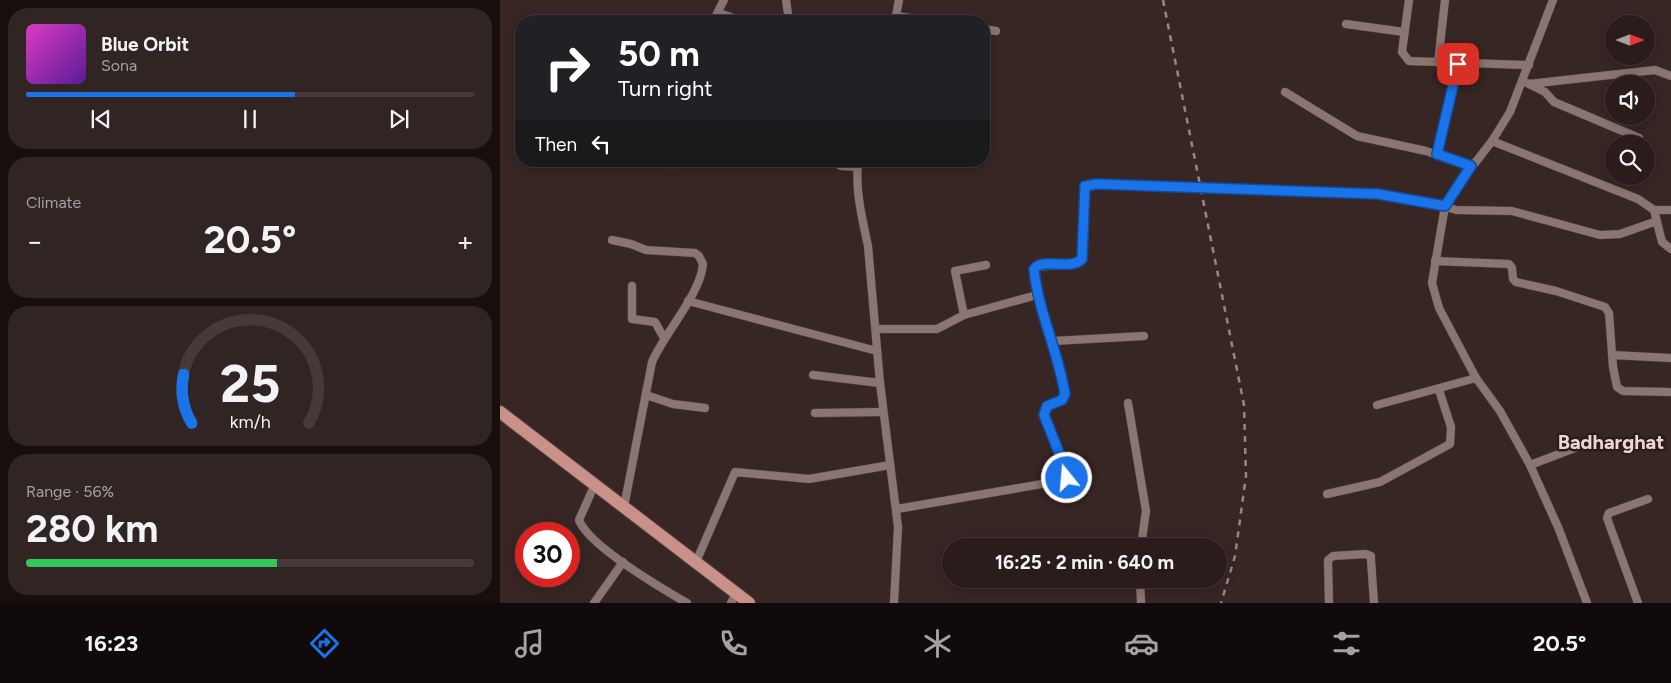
<!DOCTYPE html>
<html lang="en">
<head>
<meta charset="utf-8">
<style>
	:root { --surface:#291c1a; --page:#312523; --text:#f1f3f6; --muted:#a5a1a2; --line:#453a39; --accent:#1a73e8 }
	body { margin:0; font-family:Figtree,sans-serif; background:var(--page); color:var(--text); height:100vh; display:flex; flex-direction:column; font-size:19px; white-space:nowrap }
	* { box-sizing:border-box; margin:0 }
	p { font-size:16px; color:var(--muted) }
	.icon { flex:none; width:28px; height:28px; fill:none; stroke:currentColor; stroke-width:2; stroke-linecap:round; stroke-linejoin:round }
	.map { position:relative; flex:1; overflow:hidden }
	.panel { display:flex; flex-direction:column; gap:8px; padding:8px; background:#170f0e; width:500px }
	.panel>* { flex:none }
	.hud { position:absolute; left:15px; top:15px; width:475px; height:152px; border-radius:20px; box-shadow:0 2px 12px #0003,0 0 0 1px var(--line); background:#202124; color:#fff; overflow:hidden }
	.needle { width:32px; rotate:90deg }
	.fabs { position:absolute; left:1105px; top:15px; display:grid; gap:10px }
	.fabs a { display:grid; place-items:center; width:50px; height:50px; border-radius:50%; background:var(--surface); box-shadow:0 2px 12px #0003,0 0 0 1px var(--line); font-size:25px }
	.speed { position:absolute; left:15px; top:522px; display:flex; gap:10px; font-size:25px; font-weight:700; text-align:center }
	.speed>* { display:grid; place-content:center; width:65px; height:65px; border-radius:50%; background:var(--surface); box-shadow:0 2px 12px #0003,0 0 0 1px var(--line); line-height:1 }
	.speed .limit { border:8px solid #d22; background:#fff; color:#111 }
	.pin { position:absolute; display:grid; place-items:center; width:42px; height:42px; color:#fff; margin:-21px; border-radius:10px; box-shadow:0 2px 8px #0006 }
	.me { position:absolute; width:55px; margin:-28px; rotate:343deg; stroke-linejoin:round; filter:drop-shadow(0 0 4px #0008) }
	.turn { display:flex; align-items:center; gap:18px; height:105px; padding:0 20px; font-size:22px }
	.turn .icon { width:65px; height:65px; stroke-width:2.5 }
	.turn b { display:block; font-size:35px; line-height:42px }
	.then { display:flex; align-items:center; height:48px; padding:0 20px; background:#0003; gap:10px; font-size:19px }
	.big { font-size:38px; font-weight:700; line-height:1.1 }
	.panel .widget { flex:1; display:flex; flex-direction:column; justify-content:center; gap:8px; min-width:0; padding:0 18px; border-radius:20px; background:var(--page) }
	.panel .dial { align-items:center; gap:0 }
	.dial svg { height:130px; overflow:visible; fill:none; stroke:var(--line); stroke-width:7; stroke-linecap:round; text-anchor:middle }
	.dial text { fill:var(--text); stroke:none }
	.song { display:flex; align-items:center; gap:15px }
	.cover { width:60px; height:60px; border-radius:8px; background:linear-gradient(135deg,hsl(310 70% 55%),hsl(270 70% 35%)) }
	.played { height:5px; border-radius:2px; background:linear-gradient(90deg,var(--accent) 60%,var(--line) 60%) }
	.keys { display:flex; justify-content:space-around; direction:ltr }
	.heat { display:flex; justify-content:space-between; align-items:center; font-size:28px; direction:ltr }
	.charge { height:8px; border-radius:4px; background:linear-gradient(90deg,#34c759 56%,var(--line) 0) }
	.trip { position:absolute; left:442px; top:538px; width:285px; height:50px; border-radius:25px; background:var(--surface); box-shadow:0 2px 12px #0003,0 0 0 1px var(--line); font-weight:700; line-height:50px; text-align:center }
	.dock { display:flex; height:80px; justify-content:space-around; align-items:center; background:#100b0a; color:var(--muted) }
	.dock .icon { width:35px; height:35px }
	.dock .active { color:var(--accent) }
	.dock b { font-size:22px; color:var(--text) }
	main { display:flex; flex:1; min-height:0 }
	.map>svg:first-child { display:block }
</style>
</head>
<body>
<main>
<section class="panel">
<div class="widget">
<div class="song"><i class="cover"></i><div><b>Blue Orbit</b><p>Sona</p></div></div>
<div class="played"></div>
<div class="keys"><svg class="icon" aria-label="previous" viewBox="0 0 24 24"><path d="M18 5L8 12l10 7zM5 5v14"/></svg><svg class="icon" aria-label="pause" viewBox="0 0 24 24"><path d="M8 5v14M16 5v14"/></svg><svg class="icon" aria-label="next" viewBox="0 0 24 24"><path d="M6 5l10 7-10 7zM19 5v14"/></svg></div>
</div>
<div class="widget"><p>Climate</p>
<div class="heat"><a>−</a><b class="big">20.5°</b><a>+</a></div>
</div>
<div class="widget dial"><svg viewBox="0 0 100 80">
<path d="M14 69A42 42 0 1 1 86 69"/>
<path d="M14 69A42 42 0 0 1 9 39" stroke="#1a73e8"/>
<text x="50" y="56" font-size="32" font-weight="700">25</text>
<text x="50" y="72" font-size="11">km/h</text>
</svg></div>
<div class="widget"><p>Range · 56%</p><b class="big">280 km</b><div class="charge"></div></div>
</section>
<div class="map">
<svg width="1171" height="603" viewBox="0 0 1171 603">
	<rect width="100%" height="100%" fill="#372623"/>
	<g fill="none" stroke-linecap="round" stroke-linejoin="round">
		<defs>
			<g id="minor">
				<path d="M286,0L289,21"/>
				<path d="M909,0L902,52L909,61L1029,65"/>
				<path d="M1053,0L1010,112L992,141L958,185L945,206L932,283L939,308L976,378L1000,411L1030,465L1058,527L1087,603"/>
				<path d="M219,13L242,21"/>
				<path d="M396,16L432,21"/>
				<path d="M213,21L224,0"/>
				<path d="M395,21L399,0"/>
				<path d="M846,24L904,32"/>
				<path d="M484,29L496,31"/>
				<path d="M938,63L945,0"/>
				<path d="M1023,81L1029,84L1155,70L1171,76"/>
				<path d="M1029,84L1045,92L1054,102L1139,138"/>
				<path d="M785,92L857,136L926,151L971,166"/>
				<path d="M992,141L1138,199L1154,210L1162,242L1171,249"/>
				<path d="M937,154L958,63"/>
				<path d="M331,161L341,166L358,167"/>
				<path d="M358,161C355,190 362,218 368,246L380,383L398,527L394,603"/>
				<path d="M172,164L182,161"/>
				<path d="M1154,210H1171"/>
				<path d="M112,240L131,244L146,250L195,253L199,256L203,264C201,293 164,334 152,362L124,507"/>
				<path d="M935,261L1009,264L1012,268L1013,279L1016,282L1056,291L1105,307L1109,313L1113,367L1117,387L1123,391L1169,392"/>
				<path d="M132,286V319L155,322L164,338"/>
				<path d="M537,295L535,267L573,264L582,259L584,188L589,184L878,194L938,204L956,210L1012,211L1100,235L1120,234L1157,221"/>
				<path d="M188,301L377,351"/>
				<path d="M464,315L455,271L486,265"/>
				<path d="M377,329H437L464,315L537,295L553,341L565,393L564,399L547,406L544,412L566,470L565,480L397,509"/>
				<path d="M553,341L644,336"/>
				<path d="M1112,355L1171,358"/>
				<path d="M313,375L380,383"/>
				<path d="M146,395L173,404L205,408"/>
				<path d="M628,403L646,511L641,546"/>
				<path d="M877,405L976,378"/>
				<path d="M315,413L383,412"/>
				<path d="M1030,465L1091,442"/>
				<path d="M95,484L79,520C89,546 161,588 187,603"/>
				<path d="M827,494L880,482L950,444L951,427L939,390"/>
				<path d="M196,562L235,472L309,479L390,465"/>
				<path d="M640,579L641,603"/>
				<path d="M94,603L123,562"/>
				<path d="M231,603L236,593"/>
				<path d="M829,603L828,560L833,556L866,554L871,556V560L874,603"/>
				<path d="M1138,603L1107,518L1109,513L1148,499"/>
			</g>
			<path id="primary" d="M0,412L249,603"/>
		</defs>
		<use href="#minor" stroke="#534543" stroke-width="9"/>
		<use href="#primary" stroke="#534543" stroke-width="14"/>
		<use href="#minor" stroke="#8a7572" stroke-width="8"/>
		<use href="#primary" stroke="#ca9188" stroke-width="12"/>
		<path stroke="#968785" stroke-width="2.5" stroke-dasharray="6 6" stroke-linecap="butt" d="M663,0L744,405L746,476L735,556L721,603"/>
	</g>
	<g fill="none" stroke-linecap="round" stroke-linejoin="round">
		<defs>
			<path id="route" d="M567,478L566,470L544,415L547,406L562,400L565,394C558,351 538,311 534,269C543,257 570,271 582,259L585,186L597,184L878,194L945,206L971,166L937,154L958,64"/>
		</defs>
		<use href="#route" stroke="#114b97" stroke-width="12"/>
		<use href="#route" stroke="#1a73e8" stroke-width="9"/>
	</g>
	<g text-anchor="middle" dominant-baseline="central" stroke-width="5" stroke-linejoin="round" paint-order="stroke">
		<g font-size="20" font-weight="bold" fill="#efd8d4" stroke="#2d1d1a">
			<text x="1111" y="442">Badharghat</text>
		</g>
	</g>
</svg>
<div class="fabs">
<a><svg class="needle" viewBox="-14 -14 28 28"><path d="M0-13l5 13h-10z" fill="#e53935"/><path d="M0 13l5-13h-10z" fill="#a5a1a2"/></svg></a>
<a><svg class="icon" aria-label="sound" viewBox="0 0 24 24"><path d="M4 9h4l5-4v14l-5-4H4zM17 9q2 3 0 6"/></svg></a>
<a><svg class="icon" aria-label="search" viewBox="0 0 24 24"><circle cx="10" cy="10" r="6"/><path d="M15 15l6 6"/></svg></a>
</div>
<div class="speed"><div class="limit">30</div></div>
<div class="pin" style="left:958px;top:64px;background:#d93025"><svg class="icon" aria-label="arrive" viewBox="0 0 24 24"><path d="M6 21V4h12l-3 4 3 4H6"/></svg></div>
<svg class="me" style="left:567px;top:478px" viewBox="-20 -20 40 40"><circle r="17" fill="#1a73e8" stroke="#fff" stroke-width="3"/><path d="M0-11L8 9 0 5-8 9z" fill="#fff"/></svg>
<div class="trip">16:25 · 2 min · 640 m</div>
<div class="hud">
<div class="turn"><svg class="icon" aria-label="right" viewBox="0 0 24 24"><path d="M7 20v-9h11M14 6l5 5-5 5"/></svg><div><b>50 m</b>Turn right</div></div>
<div class="then">Then<svg class="icon" aria-label="left" viewBox="0 0 24 24"><path d="M17 20v-9H6M10 6l-5 5 5 5"/></svg></div>
</div>
</div>
</main>
<nav class="dock">
<b>16:23</b>
<svg class="icon active" aria-label="directions" viewBox="0 0 24 24"><path d="M12 3l9 9-9 9-9-9zM9 14v-3h6M13 9l2 2-2 2"/></svg>
<svg class="icon" aria-label="music" viewBox="0 0 24 24"><path d="M9 18V5l10-2v13"/><circle cx="6" cy="18" r="3"/><circle cx="16" cy="16" r="3"/></svg>
<svg class="icon" aria-label="phone" viewBox="0 0 24 24"><path d="M5 4h4l2 5-3 2q2 4 5 5l2-3 5 2v4C11 20 4 13 5 4z"/></svg>
<svg class="icon" aria-label="climate" viewBox="0 0 24 24"><path d="M12 3v18M4 7l16 10M4 17L20 7"/></svg>
<svg class="icon" aria-label="car" viewBox="0 0 24 24"><path d="M5 17H2v-5l4-1 3-4h7l3 4 3 1v5h-3M9 17h6M6 11h13"/><circle cx="7" cy="17" r="2"/><circle cx="17" cy="17" r="2"/></svg>
<svg class="icon" aria-label="filters" viewBox="0 0 24 24"><path d="M4 7h16M4 17h16"/><circle cx="9" cy="7" r="2"/><circle cx="15" cy="17" r="2"/></svg>
<b>20.5°</b>
</nav>
</body>
</html>
